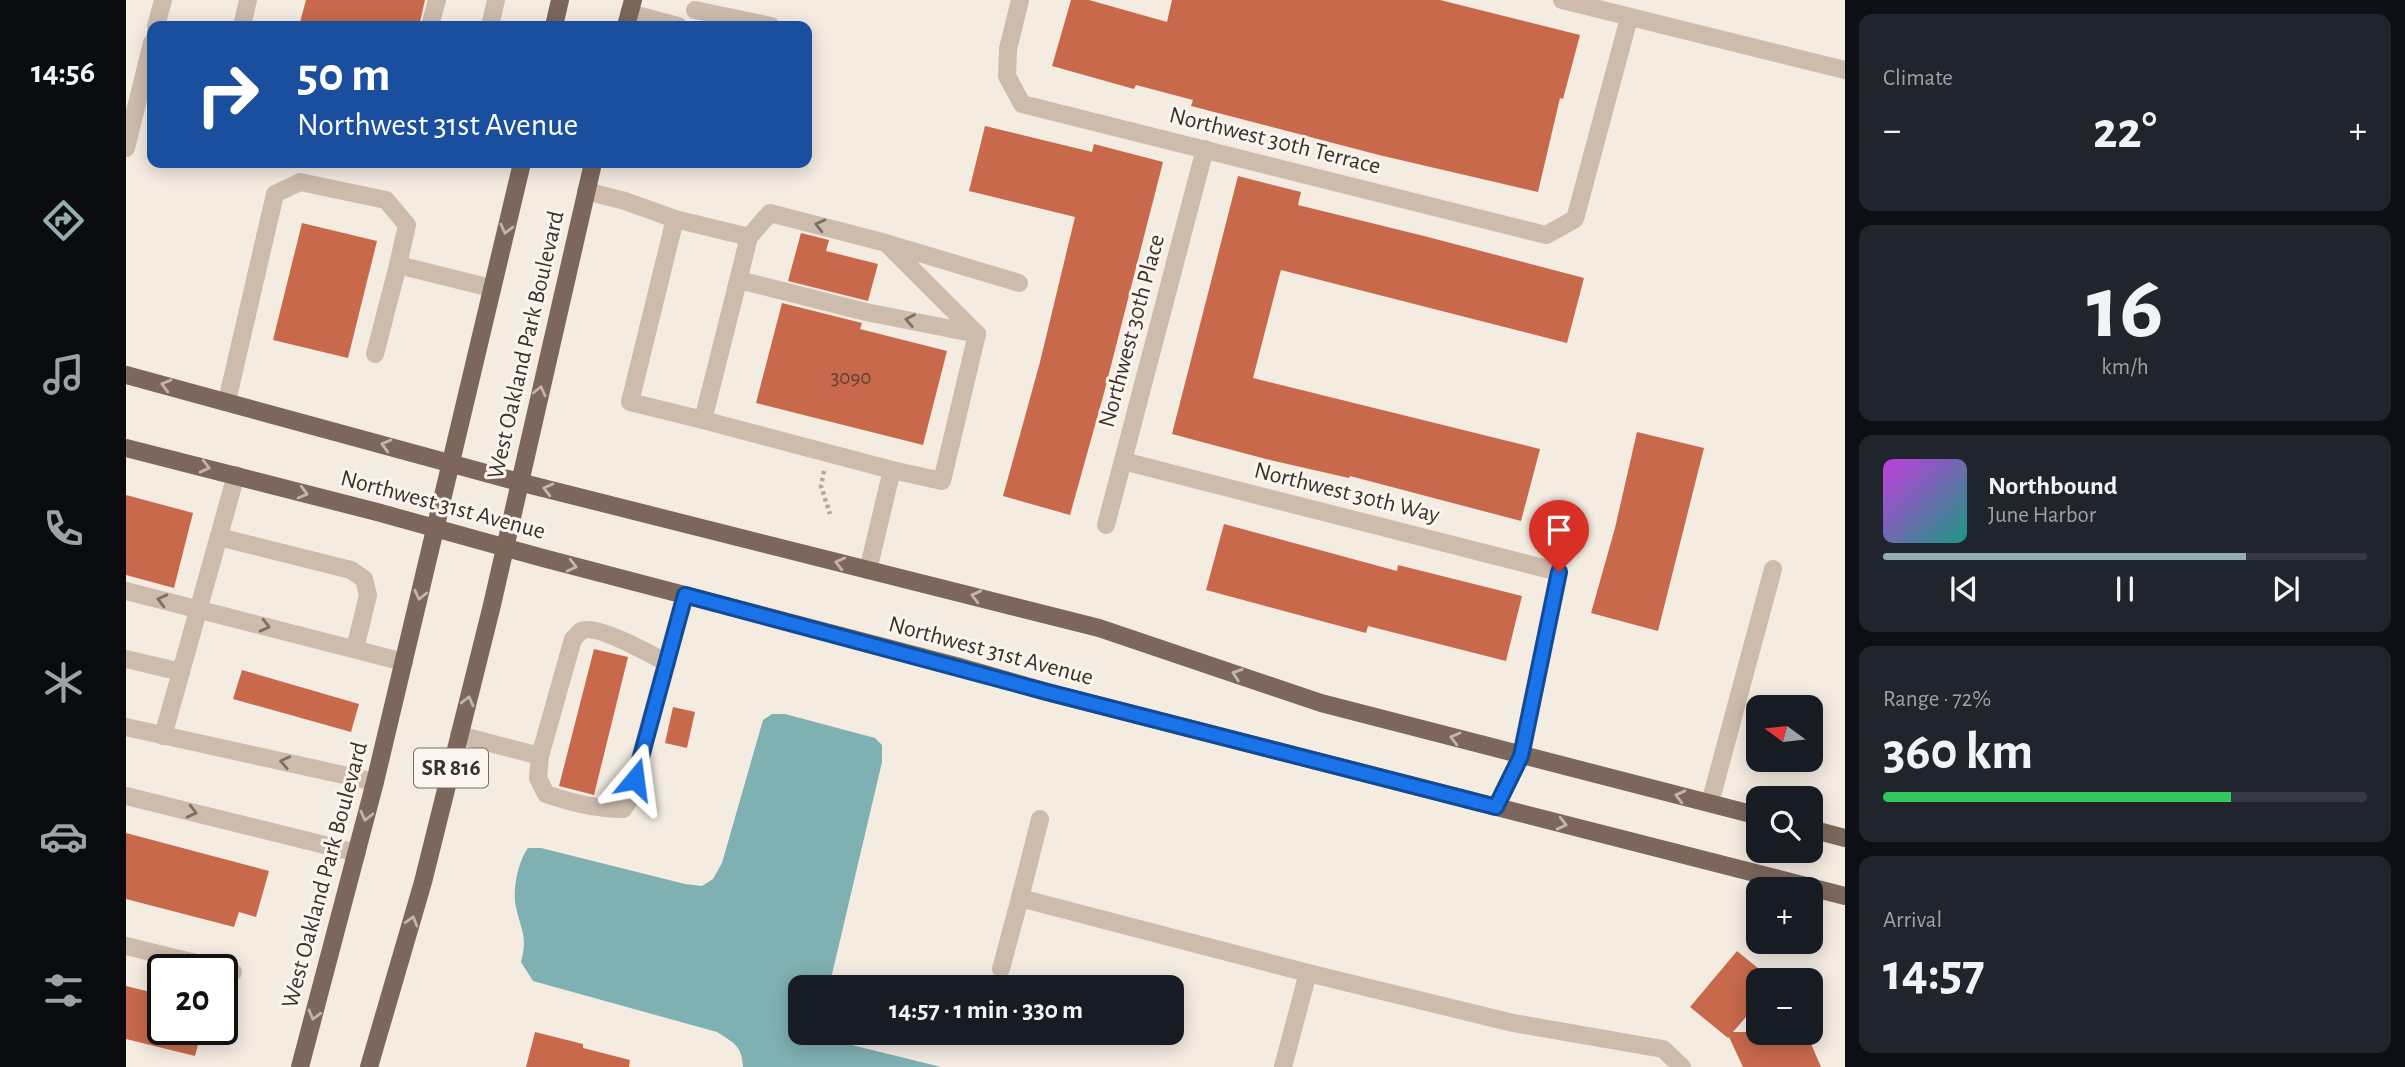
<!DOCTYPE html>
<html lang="en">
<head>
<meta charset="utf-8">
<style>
	:root { --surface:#171b24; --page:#20242c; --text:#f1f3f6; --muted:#9ea1a6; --line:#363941; --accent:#92aeb2 }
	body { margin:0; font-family:"Alegreya Sans",sans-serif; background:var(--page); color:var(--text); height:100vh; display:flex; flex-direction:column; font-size:26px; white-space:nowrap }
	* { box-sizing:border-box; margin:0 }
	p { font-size:23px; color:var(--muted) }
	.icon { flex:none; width:38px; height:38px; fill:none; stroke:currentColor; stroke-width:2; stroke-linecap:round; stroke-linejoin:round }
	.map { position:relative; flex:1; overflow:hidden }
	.drawer { display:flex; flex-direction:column; gap:14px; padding:14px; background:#0d0f14; width:560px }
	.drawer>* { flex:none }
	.hud { position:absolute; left:21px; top:21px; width:665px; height:147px; border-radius:14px; box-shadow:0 4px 18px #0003; background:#1a4fa0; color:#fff; overflow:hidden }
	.needle { width:46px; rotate:285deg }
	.fabs { position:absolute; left:1620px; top:695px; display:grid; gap:14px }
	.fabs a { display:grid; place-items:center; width:77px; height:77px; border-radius:14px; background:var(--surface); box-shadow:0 4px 18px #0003; font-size:35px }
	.speed { position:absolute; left:21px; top:954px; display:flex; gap:14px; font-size:35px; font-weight:700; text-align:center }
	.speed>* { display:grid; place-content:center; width:91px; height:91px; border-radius:50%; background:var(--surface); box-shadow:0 4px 18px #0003; line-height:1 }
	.speed .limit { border:4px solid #111; border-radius:10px; background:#fff; color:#111 }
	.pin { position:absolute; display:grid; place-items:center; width:60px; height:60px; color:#fff; margin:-72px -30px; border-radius:50% 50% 50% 0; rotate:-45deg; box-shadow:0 0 7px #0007 }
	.pin .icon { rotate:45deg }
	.me { position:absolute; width:77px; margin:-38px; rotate:16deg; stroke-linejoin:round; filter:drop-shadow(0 0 5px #0008) }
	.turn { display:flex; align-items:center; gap:24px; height:147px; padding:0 35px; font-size:32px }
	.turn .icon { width:91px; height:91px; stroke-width:2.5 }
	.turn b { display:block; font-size:49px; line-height:60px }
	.big { font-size:52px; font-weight:600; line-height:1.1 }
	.drawer .tile { flex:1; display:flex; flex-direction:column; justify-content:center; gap:10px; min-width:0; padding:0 24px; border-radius:14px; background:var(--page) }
	.drawer .dial { align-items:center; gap:0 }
	.dial b { font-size:91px; line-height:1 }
	.song { display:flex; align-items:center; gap:21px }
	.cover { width:84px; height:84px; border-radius:10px; background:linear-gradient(135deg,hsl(290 70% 55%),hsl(170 70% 35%)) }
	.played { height:7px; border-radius:4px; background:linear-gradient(90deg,var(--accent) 75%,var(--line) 75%) }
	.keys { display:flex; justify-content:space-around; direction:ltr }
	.heat { display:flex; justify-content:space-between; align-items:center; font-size:38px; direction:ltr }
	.charge { height:10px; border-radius:5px; background:linear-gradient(90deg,#34c759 72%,var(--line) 0) }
	.trip { position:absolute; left:662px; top:975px; width:396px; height:70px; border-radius:14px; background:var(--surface); box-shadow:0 4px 18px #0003; font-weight:600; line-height:70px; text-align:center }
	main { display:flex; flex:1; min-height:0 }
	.tab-bar { display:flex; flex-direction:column; width:126px; justify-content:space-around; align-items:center; background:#090b0e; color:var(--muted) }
	.tab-bar .icon { width:49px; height:49px }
	.tab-bar .current { color:var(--accent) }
	.tab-bar b { font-size:32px; color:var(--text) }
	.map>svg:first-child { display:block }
</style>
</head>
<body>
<main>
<nav class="tab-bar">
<b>14:56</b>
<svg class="icon current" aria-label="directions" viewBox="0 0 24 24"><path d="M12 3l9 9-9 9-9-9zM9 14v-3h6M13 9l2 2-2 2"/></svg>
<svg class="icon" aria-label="music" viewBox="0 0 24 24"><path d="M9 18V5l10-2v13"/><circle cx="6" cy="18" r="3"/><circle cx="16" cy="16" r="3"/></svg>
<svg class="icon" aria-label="phone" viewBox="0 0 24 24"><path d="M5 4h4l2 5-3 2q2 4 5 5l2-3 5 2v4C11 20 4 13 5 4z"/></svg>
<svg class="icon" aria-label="climate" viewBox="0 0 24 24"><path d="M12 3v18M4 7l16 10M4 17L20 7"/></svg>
<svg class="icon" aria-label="car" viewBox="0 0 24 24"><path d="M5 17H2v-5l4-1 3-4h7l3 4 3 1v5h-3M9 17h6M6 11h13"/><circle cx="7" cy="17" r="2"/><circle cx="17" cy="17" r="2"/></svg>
<svg class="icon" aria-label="filters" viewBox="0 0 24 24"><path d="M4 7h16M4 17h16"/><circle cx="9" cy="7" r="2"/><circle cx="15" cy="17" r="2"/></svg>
</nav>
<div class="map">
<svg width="1719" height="1067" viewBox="0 0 1719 1067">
	<rect width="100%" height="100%" fill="#f4ebe1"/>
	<path fill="#7fb0b2" d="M646,714H659L749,738L756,745V762L703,987H674V1032L710,1033L722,1044L815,1067H617C616,1046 608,1043 591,1032L407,981L395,962C402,936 395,931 390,907C386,891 392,861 402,848H415L559,884L576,886L587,879L596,863L637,720Z"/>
	<g fill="#c8694b">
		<path d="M180,0H299L293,26H173Z"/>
		<path d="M945,0H963L1041,22L1046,0H1314L1454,35L1437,99L1434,98L1412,192L1253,155L1065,106L1067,100L1010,85L1008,89L926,66Z"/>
		<path d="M859,126L966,152L968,144L1037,162L978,393L944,515L877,496L914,362L949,217L843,191Z"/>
		<path d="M1112,176L1175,192L1172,205L1298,236L1458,278L1441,343L1155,270L1153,277L1127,378L1414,449L1395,521L1224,476L1223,478L1140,459L1046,434Z"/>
		<path d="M176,223L251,241L222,358L147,340Z"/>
		<path d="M675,233L703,240L700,251L752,264L742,301L662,281Z"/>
		<path d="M656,303L736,323L734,329L821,351L797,445L630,403Z"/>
		<path d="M1511,432L1578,448L1532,631L1465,613L1489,528Z"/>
		<path d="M0,495L67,513L48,588L0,575Z"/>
		<path d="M1098,524L1271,571L1272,565L1396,596L1380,661L1242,626L1240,633L1080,590Z"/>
		<path d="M468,649L502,657L468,795L433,786Z"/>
		<path d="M116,670L233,704L225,732L107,699Z"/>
		<path d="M547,707L569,712L561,748L539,743Z"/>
		<path d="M0,833L143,871L130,917L113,912L108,927L0,899Z"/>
		<path d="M1611,951L1633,969V1002L1607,1032H1680L1695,1067H1617L1603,1037L1602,1038L1564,1007Z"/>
		<path d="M0,986L37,995V1029H76L69,1056L0,1039Z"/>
		<path d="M409,1032L457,1044V1048L504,1060L503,1067H400Z"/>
	</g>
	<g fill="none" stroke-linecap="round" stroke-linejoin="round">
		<path stroke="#b9a596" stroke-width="4.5" stroke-dasharray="3.5 3.5" stroke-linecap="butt" d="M698,471L695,486L704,514"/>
		<g stroke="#cdbbac" stroke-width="18">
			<path d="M894,0L882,49L881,76L896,104L1420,235L1449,219L1503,18"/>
			<path d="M1436,0L1719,70"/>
			<path d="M569,10L645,26"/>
			<path d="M503,13L552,26"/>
			<path d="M30,26L37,0"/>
			<path d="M116,26L122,0"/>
			<path d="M304,26L311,0"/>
			<path d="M364,26L370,0"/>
			<path d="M0,148L26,43"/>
			<path d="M460,191L499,201L549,219"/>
			<path d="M762,245L851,334"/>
			<path d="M613,280L740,312L851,334"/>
			<path d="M249,354L272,265"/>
			<path d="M101,401L149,194L174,182L260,200L281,225L272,265L365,288"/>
			<path d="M577,420L504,402L549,219L623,237"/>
			<path d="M997,461L1433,572L1395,756L1370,807"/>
			<path d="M766,470L577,420L623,237L644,213L760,243L893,283"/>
			<path d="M980,525L1079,149"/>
			<path d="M93,537L225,570L238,579L242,595L229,649"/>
			<path d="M742,570L766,470L816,481L851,334"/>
			<path d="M0,591L278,662"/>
			<path d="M0,659L55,672"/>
			<path d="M0,727L249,782"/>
			<path d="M333,735L414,756L412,778L420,794C446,803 470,809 497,809L502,802L559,595"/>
			<path d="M37,736L110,475"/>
			<path d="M414,756L447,639C450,637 452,633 455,631C470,623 526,655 541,663"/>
			<path d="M0,796L231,853"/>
			<path d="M1584,803L1647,569"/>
			<path d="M914,819L894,898L1182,973"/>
			<path d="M0,946L107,972"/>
			<path d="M875,969L894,898"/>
			<path d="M1157,1067L1182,973L1387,1023L1537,1049L1556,1067"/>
		</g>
		<g stroke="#7d675c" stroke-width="18">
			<path d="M428,26L434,0"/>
			<path d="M500,26L507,0"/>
			<path d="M0,375L393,482L973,628L1195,703L1633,816"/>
			<path d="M0,448L251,512L417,558L830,666L921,692L1719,896"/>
			<path d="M1685,829L1719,838"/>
			<path d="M174,1067L249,782L396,163"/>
			<path d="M243,1067L297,882L366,605L467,163"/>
		</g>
	</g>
	<defs><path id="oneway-chevron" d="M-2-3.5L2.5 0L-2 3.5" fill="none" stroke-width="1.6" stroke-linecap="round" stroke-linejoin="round" transform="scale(1.75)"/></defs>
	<g stroke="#7d6f65">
		<use href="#oneway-chevron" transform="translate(694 225) rotate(-166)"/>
		<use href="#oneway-chevron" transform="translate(784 320) rotate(-169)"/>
		<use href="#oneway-chevron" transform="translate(36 600) rotate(-166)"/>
		<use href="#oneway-chevron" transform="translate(139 626) rotate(14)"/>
		<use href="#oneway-chevron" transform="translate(159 762) rotate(-168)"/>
		<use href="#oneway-chevron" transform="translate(66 812) rotate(14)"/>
	</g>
	<g stroke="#c2b5ac">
		<use href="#oneway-chevron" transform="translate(380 229) rotate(104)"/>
		<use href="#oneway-chevron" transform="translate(40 385) rotate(-165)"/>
		<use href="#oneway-chevron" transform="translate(414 391) rotate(-77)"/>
		<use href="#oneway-chevron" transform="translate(260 445) rotate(-165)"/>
		<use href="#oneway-chevron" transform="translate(79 467) rotate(14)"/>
		<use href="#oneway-chevron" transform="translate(422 489) rotate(-166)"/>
		<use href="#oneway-chevron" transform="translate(177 493) rotate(15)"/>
		<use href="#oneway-chevron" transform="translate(714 563) rotate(-166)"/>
		<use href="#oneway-chevron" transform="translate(446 566) rotate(14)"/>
		<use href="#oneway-chevron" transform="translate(294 595) rotate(103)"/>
		<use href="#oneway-chevron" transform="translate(850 596) rotate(-166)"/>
		<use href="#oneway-chevron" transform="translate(1111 674) rotate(-161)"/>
		<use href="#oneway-chevron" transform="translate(342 701) rotate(-76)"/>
		<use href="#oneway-chevron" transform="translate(1329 738) rotate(-165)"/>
		<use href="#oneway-chevron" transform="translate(1554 796) rotate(-166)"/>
		<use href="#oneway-chevron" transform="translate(240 816) rotate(104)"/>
		<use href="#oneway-chevron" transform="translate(1436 824) rotate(14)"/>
		<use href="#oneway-chevron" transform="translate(286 921) rotate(-74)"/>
		<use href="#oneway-chevron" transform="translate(188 1015) rotate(105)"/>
	</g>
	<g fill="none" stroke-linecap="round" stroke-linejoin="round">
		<defs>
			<path id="route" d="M509,779L559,595L921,692L1370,807L1395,756L1433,572"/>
		</defs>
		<use href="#route" stroke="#114b97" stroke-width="18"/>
		<use href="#route" stroke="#1a73e8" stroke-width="12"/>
	</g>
	<g text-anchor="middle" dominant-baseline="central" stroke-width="6" stroke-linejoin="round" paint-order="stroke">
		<g font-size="21" fill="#5e3e33">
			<text x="725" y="377">3090</text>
		</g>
		<rect fill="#fbf5ee" stroke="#756b66" stroke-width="2" x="288" y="748.5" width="74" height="39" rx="5"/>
		<g font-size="23" font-weight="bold" fill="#3b302b">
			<text x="325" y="768">SR 816</text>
		</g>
		<g font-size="24" fill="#3b302b" stroke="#fbf5ee">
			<text transform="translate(1149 141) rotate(14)">Northwest 30th Terrace</text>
			<text transform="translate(1006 331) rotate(-75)">Northwest 30th Place</text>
			<text transform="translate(400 345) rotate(-77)">West Oakland Park Boulevard</text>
			<text transform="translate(1221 493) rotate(14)">Northwest 30th Way</text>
			<text transform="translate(317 505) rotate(15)">Northwest 31st Avenue</text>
			<text transform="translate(865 651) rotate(15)">Northwest 31st Avenue</text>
			<text transform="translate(199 875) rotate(-75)">West Oakland Park Boulevard</text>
		</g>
	</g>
</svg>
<div class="fabs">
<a><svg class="needle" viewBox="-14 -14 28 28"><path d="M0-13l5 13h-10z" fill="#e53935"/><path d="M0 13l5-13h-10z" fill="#9ea1a6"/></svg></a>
<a><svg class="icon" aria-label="search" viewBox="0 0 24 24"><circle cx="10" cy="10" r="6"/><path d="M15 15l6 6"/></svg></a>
<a>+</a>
<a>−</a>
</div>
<div class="speed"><div class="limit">20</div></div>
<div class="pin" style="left:1433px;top:572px;background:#d93025"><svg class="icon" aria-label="arrive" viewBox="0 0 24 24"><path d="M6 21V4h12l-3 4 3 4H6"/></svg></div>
<svg class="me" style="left:509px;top:779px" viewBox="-20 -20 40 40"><path d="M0-17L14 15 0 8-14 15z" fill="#1a73e8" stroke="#fff" stroke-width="4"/></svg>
<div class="trip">14:57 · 1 min · 330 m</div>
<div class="hud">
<div class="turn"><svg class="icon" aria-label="right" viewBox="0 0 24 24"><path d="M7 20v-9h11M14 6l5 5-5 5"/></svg><div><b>50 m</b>Northwest 31st Avenue</div></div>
</div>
</div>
<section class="drawer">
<div class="tile"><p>Climate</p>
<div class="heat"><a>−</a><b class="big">22°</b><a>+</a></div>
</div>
<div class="tile dial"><b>16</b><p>km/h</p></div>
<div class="tile">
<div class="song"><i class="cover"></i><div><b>Northbound</b><p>June Harbor</p></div></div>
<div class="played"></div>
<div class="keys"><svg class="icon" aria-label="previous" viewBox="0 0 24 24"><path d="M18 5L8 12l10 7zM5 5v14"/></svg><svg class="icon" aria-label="pause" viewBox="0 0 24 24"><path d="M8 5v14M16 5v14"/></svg><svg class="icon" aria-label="next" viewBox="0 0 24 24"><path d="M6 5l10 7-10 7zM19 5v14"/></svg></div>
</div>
<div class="tile"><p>Range · 72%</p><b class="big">360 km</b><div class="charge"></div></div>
<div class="tile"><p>Arrival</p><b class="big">14:57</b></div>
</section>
</main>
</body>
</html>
